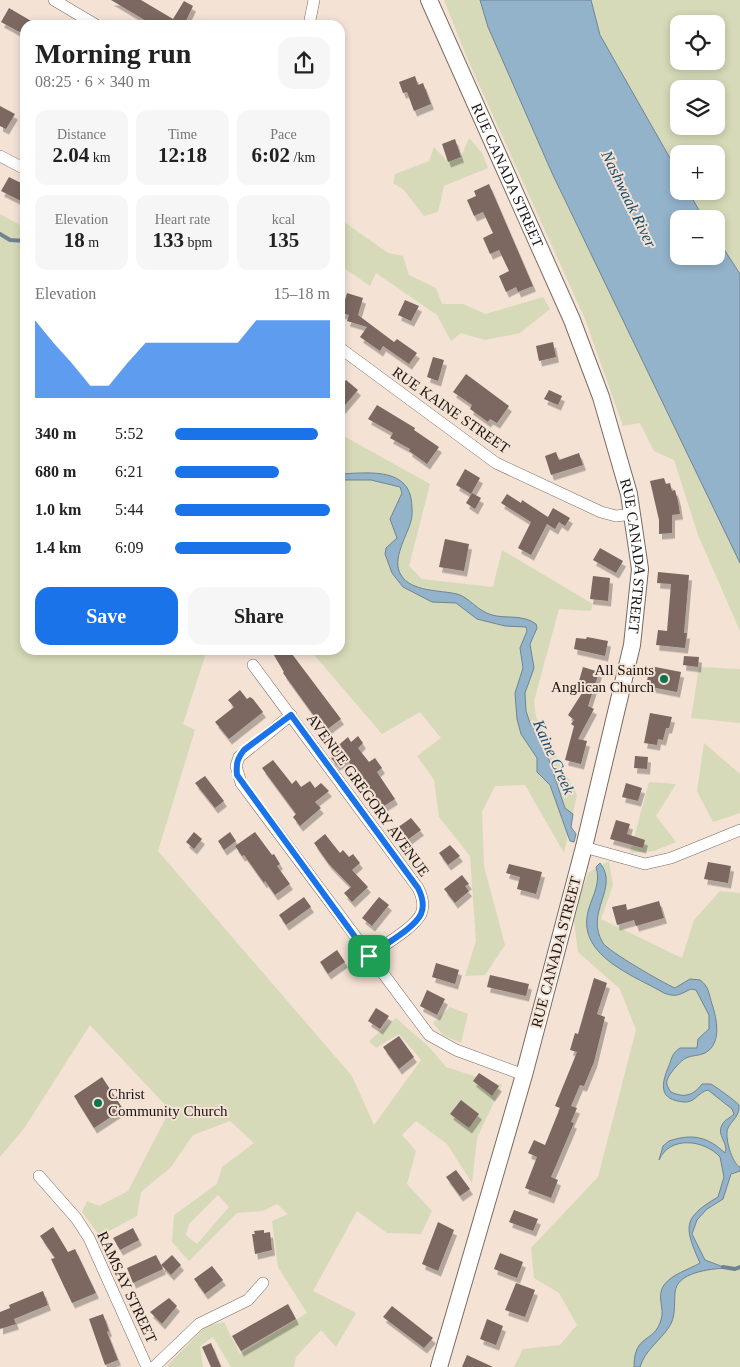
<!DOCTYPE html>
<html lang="en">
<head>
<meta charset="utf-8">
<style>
  body { margin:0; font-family:"Times New Roman",serif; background:#f6f6f6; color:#222; height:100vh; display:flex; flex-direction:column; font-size:19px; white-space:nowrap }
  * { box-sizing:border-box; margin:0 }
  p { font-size:16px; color:#767676 }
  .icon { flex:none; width:28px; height:28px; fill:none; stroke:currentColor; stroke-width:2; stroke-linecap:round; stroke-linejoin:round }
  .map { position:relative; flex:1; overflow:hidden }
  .panel { position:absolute; left:20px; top:20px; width:325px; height:635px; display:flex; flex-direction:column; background:#fff; border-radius:15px; box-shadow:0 2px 8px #0003 }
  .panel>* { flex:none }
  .tools { position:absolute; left:670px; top:15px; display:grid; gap:10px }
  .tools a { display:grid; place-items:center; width:55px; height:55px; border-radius:10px; background:#fff; box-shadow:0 2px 8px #0003; font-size:25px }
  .pin { position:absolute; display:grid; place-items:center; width:42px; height:42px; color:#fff; margin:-21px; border-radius:10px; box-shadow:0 2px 8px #0006 }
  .round { display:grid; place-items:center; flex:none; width:52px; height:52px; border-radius:15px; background:#f6f6f6 }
  .summary { display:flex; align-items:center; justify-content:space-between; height:85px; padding:0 15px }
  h1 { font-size:28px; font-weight:700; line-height:38px }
  .metrics { display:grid; grid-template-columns:repeat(3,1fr); gap:8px; height:85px; padding:5px 15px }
  .metrics div { display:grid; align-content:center; border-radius:12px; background:#f6f6f6; text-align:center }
  .metrics b { font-size:21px; font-weight:700 }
  .metrics small { font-size:14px; font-weight:400 }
  .metrics p { font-size:14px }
  .chart { height:140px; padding:10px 15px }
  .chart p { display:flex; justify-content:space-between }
  .chart svg { width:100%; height:90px; margin-top:5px; fill:#1a73e8; opacity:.7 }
  .action { display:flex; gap:10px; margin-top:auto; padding:10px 15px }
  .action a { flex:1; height:58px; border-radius:15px; background:#1a73e8; color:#fff; font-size:20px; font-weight:700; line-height:58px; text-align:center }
  .action a+a { background:#f6f6f6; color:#222 }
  ul { padding:0 15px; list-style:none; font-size:16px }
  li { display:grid; grid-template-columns:80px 60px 1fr; align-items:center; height:38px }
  li i { height:12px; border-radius:6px; background:#1a73e8 }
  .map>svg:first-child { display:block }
</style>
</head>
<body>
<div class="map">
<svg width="740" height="1367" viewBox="0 0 740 1367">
  <defs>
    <filter id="shadow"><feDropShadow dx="3" dy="5.5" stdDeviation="0" flood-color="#0004"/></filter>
  </defs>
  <rect width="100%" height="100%" fill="#f4e2d5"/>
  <!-- green -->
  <g fill="#d6dab8" fill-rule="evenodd">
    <polygon points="444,0 480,0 488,27 552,173 740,563 740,631 698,535 674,460 654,451 640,423 623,426 585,319 467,58"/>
    <path d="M 591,0 L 740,0 L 740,274 L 716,237 L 716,219 L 704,219 L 688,191 L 716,191 L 716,154 L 679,154 L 679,174 L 600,35 ZM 679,24 L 716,24 L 716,61 L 679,61 ZM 679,89 L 716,89 L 716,126 L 679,126 Z"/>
    <polygon points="469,138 482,153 488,168 444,186 438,212 424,216 404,190 393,183 395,174 429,161 434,147 448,162 461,157"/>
    <path d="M 0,214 L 25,228 L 25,650 L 207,650 L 183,724 L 195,730 L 158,851 L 352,1076 L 374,1125 L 421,1060 L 399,1034 L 376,1048 L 369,1041 L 396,1018 L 430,1048 L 446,1067 L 502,1085 L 477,1138 L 472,1183 L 447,1144 L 416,1121 L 402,1135 L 416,1151 L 407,1184 L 432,1211 L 421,1234 L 387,1233 L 357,1211 L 313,1291 L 356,1313 L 336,1347 L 321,1330 L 296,1357 L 294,1367 L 231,1367 L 213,1337 L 200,1346 L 203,1367 L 168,1367 L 168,1365 L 206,1326 L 224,1322 L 240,1354 L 307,1313 L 278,1267 L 272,1221 L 288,1214 L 277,1204 L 263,1211 L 237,1213 L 189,1261 L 172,1242 L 174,1215 L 217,1184 L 222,1167 L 254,1143 L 230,1121 L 193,1135 L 171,1167 L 141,1192 L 137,1216 L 100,1236 L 82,1212 L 87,1201 L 99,1206 L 128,1191 L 170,1110 L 90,1025 L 25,1127 L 0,1157 ZM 218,1195 L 229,1207 L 197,1244 L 186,1235 L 189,1224 Z"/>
    <polygon points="340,219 388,253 403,256 409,275 436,288 442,304 463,304 486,314 543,297 550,309 520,333 485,340 461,333 451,341 437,315 376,273 370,286 340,265"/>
    <polygon points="340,434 430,484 409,566 422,579 493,587 502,550 593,604 591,611 559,609 534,701 536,717 577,795 564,853 525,785 495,786 482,812 484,866 505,945 485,975 465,976 476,941 470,856 439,817 434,780 417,756 441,738 420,712 382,734 310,650 340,650"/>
    <polygon points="699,667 740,669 740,723 691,718"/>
    <polygon points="704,743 740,774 740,813 713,822 697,791"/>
    <polygon points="649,782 676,784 656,816 676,842 654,851 630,853"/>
    <polygon points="609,861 613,885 601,919 682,958 694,920 720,891 740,893 740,1367 514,1367 523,1349 560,1345 577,1325 559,1293 534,1278 531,1248 598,1177 636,1030 620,989 578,952 573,914 589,872"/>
    <polygon points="450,1007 468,1014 461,1043 443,1035 433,1023"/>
  </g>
  <!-- water -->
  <g fill="#93b3cb" stroke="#6f8393">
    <polygon points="480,0 591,0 600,35 679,174 679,191 688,191 704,219 679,219 679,256 716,256 716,237 740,274 740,563 552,173 488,27"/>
    <path d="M 340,474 C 364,473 405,467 411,498 C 412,505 413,514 411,521 C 407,536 391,560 401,575 C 411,592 440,590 457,594 C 469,597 477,611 492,615 C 506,619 523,614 536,624 L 537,628 L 530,644 L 534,668 L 525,693 L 526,711 L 530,723 L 543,742 L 565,808 L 573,814 L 571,827 L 576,834 L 574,842 L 570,841 L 550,785 L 537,772 L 537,758 L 521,734 L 517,719 L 515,693 L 523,668 L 520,648 L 527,631 L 526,627 L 505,626 L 477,619 L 456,603 L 432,602 L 403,587 L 392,573 L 385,554 L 386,548 L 397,538 L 390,519 L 402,493 L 400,487 L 371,480 L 340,480 Z"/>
    <path d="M 600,863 C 620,888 584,912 603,943 C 608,951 663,983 675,988 L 690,979 L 700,980 C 709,986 709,995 712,1004 C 717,1019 722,1044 705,1053 C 699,1056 692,1055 686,1058 C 681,1060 670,1073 668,1078 C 665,1083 668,1088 671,1092 C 684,1098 693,1096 702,1084 L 711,1084 C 715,1086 738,1103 739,1105 C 740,1116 732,1120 728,1128 C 724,1136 732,1164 740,1167 L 740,1171 L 731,1174 L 723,1199 L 707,1209 L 697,1220 L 692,1234 L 705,1260 L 726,1268 C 710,1269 676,1272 675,1293 C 674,1305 676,1317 669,1327 C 660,1341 645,1350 640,1367 L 634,1367 C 634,1333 654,1344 661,1320 C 665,1309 656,1296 664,1285 C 672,1274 688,1270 700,1263 C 684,1227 682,1218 718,1197 L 724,1177 L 720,1157 C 705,1140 670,1135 659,1160 L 663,1146 L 669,1141 C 693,1133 708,1137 725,1153 C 729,1143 716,1135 722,1125 C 724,1120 730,1118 734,1114 L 732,1109 L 708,1090 C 698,1092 695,1103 684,1102 C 659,1100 661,1085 668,1068 C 672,1059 671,1054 680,1048 L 697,1048 L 698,1039 L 709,1029 L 709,1015 L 696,990 L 691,989 C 680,994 677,998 664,993 C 633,975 574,955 589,908 C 593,895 601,882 596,867 Z"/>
  </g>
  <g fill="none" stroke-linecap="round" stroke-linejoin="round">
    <!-- stream -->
    <g stroke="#6f8393" stroke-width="4">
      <polyline points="0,234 10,240 25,241"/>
      <polyline points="723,1267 735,1269 740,1267"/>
    </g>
  </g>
  <!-- building -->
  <g fill="#7b6860" filter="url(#shadow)">
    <polygon points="111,0 141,0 173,19 184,1 193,6 184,25 153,25"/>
    <polygon points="9,8 38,25 25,25 25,35 1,22"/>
    <polygon points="415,76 418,85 423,83 431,104 414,111 407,92 403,93 399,82"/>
    <polygon points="0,106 15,114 6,129 0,126"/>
    <polygon points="455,139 461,157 448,162 442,144"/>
    <polygon points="9,177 25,185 25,203 1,191"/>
    <polygon points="489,184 533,286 518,292 516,287 506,292 499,276 509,271 499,250 490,254 483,238 493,233 483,212 474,216 467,200 476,196 474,191"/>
    <polygon points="347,293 363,298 358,315 394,342 397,339 417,353 409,364 383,346 380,351 360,337 367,327 347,321 349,315 341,313"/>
    <polygon points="405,300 419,306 411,321 398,315"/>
    <polygon points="553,342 556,357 539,361 536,346"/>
    <polygon points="433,357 444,360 438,381 427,377"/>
    <polygon points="466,374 509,406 497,423 490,419 488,422 470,409 472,405 453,392"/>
    <polygon points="346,380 358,390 340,411 340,387"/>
    <polygon points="549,390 562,396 558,405 544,399"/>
    <polygon points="377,405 415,428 414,430 439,447 427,464 409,451 410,449 390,438 393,433 368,419"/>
    <polygon points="556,452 559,460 579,453 583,465 551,475 545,456"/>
    <polygon points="465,469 480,478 471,494 456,485"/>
    <polygon points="664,478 666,484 670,483 672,491 675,490 678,501 680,514 672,515 672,533 659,534 659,520 650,481"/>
    <polygon points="472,493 481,498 475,509 466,503"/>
    <polygon points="507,494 521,503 522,500 548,517 553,508 570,518 565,526 559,522 555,529 547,524 531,555 518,548 531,522 501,503"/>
    <polygon points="445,539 469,544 464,571 439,567"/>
    <polygon points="600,548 623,561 616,573 593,560"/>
    <polygon points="658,572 689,575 684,633 687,633 685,648 656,645 658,630 667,631 671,584 657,583"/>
    <polygon points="593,576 610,578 608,601 590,599"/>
    <polygon points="587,637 608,641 605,656 574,649 576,638 586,639"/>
    <polygon points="271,650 289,650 341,719 325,731 283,673 284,672"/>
    <polygon points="684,656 699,657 698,667 683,665"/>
    <polygon points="650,666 681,672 677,692 646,686"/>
    <polygon points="583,667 599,672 588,706 594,709 578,739 587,741 581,764 565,760 574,726 571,724 574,720 568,715 584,690 577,688"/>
    <polygon points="240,690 247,699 250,697 253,699 263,712 229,739 215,722 234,707 228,700"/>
    <polygon points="650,713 672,717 669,728 666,728 663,740 658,739 657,745 644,743"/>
    <polygon points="358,736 363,743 358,748 369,762 375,758 382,768 377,772 395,799 381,808 347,759 337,765 331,758 337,753 334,749 348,737 351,742"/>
    <polygon points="635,756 648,757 647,769 634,768"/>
    <polygon points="273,760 292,784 296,780 301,787 310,781 315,788 321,783 329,791 315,802 321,808 300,826 293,817 296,814 262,768"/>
    <polygon points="205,776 224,801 215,808 195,783"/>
    <polygon points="626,783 642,788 638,801 622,797"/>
    <polygon points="411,818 421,830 406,841 397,828"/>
    <polygon points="616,820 630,824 627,834 645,840 643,848 610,839"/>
    <polygon points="194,832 202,839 194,849 186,842"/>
    <polygon points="230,832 236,841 224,850 218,841"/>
    <polygon points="255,832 272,855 274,854 280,864 277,866 290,884 275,895 265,881 264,883 244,855 242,856 235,846"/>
    <polygon points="325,834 340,853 343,850 349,857 353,854 360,863 352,870 368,887 352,902 344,893 351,887 328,863 314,843"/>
    <polygon points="450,845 460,856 448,865 439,853"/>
    <polygon points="708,862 731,866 728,883 704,879"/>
    <polygon points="509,864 542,872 536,894 517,889 520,877 506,873"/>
    <polygon points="462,875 469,884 465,886 469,891 455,903 444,889"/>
    <polygon points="304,897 311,907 286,925 279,915"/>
    <polygon points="379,897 389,905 372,926 362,918"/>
    <polygon points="659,901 664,918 636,926 634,920 617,925 612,907 626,904 627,910"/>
    <polygon points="337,950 345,962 328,974 320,962"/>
    <polygon points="436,963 459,970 455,984 432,977"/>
    <polygon points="490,975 529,984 526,996 487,987"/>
    <polygon points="594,978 607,983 597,1014 605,1017 594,1062 584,1086 580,1085 571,1106 577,1108 571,1122 574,1123 551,1177 558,1180 551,1198 525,1188 537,1157 528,1153 534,1140 545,1145 560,1108 555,1106 577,1052 570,1050 575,1033 578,1034"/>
    <polygon points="427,990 445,999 437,1015 420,1006"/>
    <polygon points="376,1008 389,1016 380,1029 368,1021"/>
    <polygon points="399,1036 414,1057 399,1069 383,1047"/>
    <polygon points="479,1073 499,1086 492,1096 473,1081"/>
    <polygon points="102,1077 123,1109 94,1128 74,1096"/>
    <polygon points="461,1100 479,1114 469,1128 450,1114"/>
    <polygon points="456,1170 470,1189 460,1196 446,1177"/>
    <polygon points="514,1210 538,1219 533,1231 509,1222"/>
    <polygon points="438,1222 454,1230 438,1271 422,1264"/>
    <polygon points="53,1227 68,1252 75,1249 96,1293 72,1303 51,1259 55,1258 40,1236"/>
    <polygon points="133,1228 139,1240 120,1250 113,1238"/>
    <polygon points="264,1230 264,1233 270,1232 272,1250 255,1254 252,1234 255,1234 254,1231"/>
    <polygon points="500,1253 523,1262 517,1278 494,1269"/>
    <polygon points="156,1255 163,1269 133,1283 127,1268"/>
    <polygon points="172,1255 181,1265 171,1275 161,1265"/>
    <polygon points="212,1266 223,1280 205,1294 194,1279"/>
    <polygon points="516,1283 535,1290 525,1317 505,1310"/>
    <polygon points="43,1291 48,1305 14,1319 16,1324 0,1329 0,1312 10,1308 9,1305"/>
    <polygon points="169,1298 177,1306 162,1324 150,1312"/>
    <polygon points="288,1304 296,1319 241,1351 232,1336"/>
    <polygon points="392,1306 433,1338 424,1348 383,1317"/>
    <polygon points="103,1314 109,1331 107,1332 118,1360 105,1365 89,1319"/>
    <polygon points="487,1319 503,1326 496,1345 480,1339"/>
    <polygon points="211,1343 221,1367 211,1367 202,1347"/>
    <polygon points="467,1355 493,1367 462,1367"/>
  </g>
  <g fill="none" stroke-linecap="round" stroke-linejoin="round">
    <defs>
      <g id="minor">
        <polyline points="54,0 96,25"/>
        <polyline points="309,25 314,0"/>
        <polyline points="0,156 25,169"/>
        <polyline points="340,348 496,463 601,512 616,516 633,514"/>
        <path d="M 253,665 L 418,888 C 422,896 425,905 421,914 C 413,929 382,946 369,956"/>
        <polyline points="291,715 239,757 236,766 241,783 429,1035 456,1050 524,1075"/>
        <polyline points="584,847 645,864 671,858 740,830"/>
        <polyline points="39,1176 76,1218 89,1238 147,1367"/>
        <polyline points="154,1367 199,1324 248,1300 263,1283"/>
      </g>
      <g id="secondary">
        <path id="s1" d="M 429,0 L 572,320 L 601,397 L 629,494 L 640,569 L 632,645 L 584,847 L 524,1075 L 439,1367"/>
      </g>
    </defs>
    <!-- minor casing -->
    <use href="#minor" stroke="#7b6b60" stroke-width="12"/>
    <!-- secondary casing -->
    <use href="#secondary" stroke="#7b6b60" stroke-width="18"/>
    <!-- minor -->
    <use href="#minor" stroke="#fff" stroke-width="11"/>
    <!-- secondary -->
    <use href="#secondary" stroke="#fff" stroke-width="16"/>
  </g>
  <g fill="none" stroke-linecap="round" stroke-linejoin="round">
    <defs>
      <path id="route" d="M 291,715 L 418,888 C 422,896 425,905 421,914 C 414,929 382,946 369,956 L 237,775 C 236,764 237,759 244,750 Z"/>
    </defs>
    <!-- route casing -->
    <use href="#route" stroke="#fff" stroke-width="10"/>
    <!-- route -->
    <use href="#route" stroke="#1a73e8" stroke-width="6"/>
  </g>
  <!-- markers -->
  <g fill="#0a764f" stroke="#f4e2d5" stroke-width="2">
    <circle cx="664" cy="679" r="5"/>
    <circle cx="98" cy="1103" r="5"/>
  </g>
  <g text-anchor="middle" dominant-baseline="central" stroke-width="4" stroke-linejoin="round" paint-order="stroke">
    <!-- street labels -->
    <g font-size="15" fill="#1a1410" stroke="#f4e2d5">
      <text stroke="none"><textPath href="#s1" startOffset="192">RUE CANADA STREET</textPath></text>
      <text transform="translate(451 410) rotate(35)">RUE KAINE STREET</text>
      <text stroke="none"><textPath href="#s1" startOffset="596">RUE CANADA STREET</textPath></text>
      <text transform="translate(368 795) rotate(54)">AVENUE GREGORY AVENUE</text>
      <text transform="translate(556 952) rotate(-75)">RUE CANADA STREET</text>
      <text transform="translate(127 1287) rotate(65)">RAMSAY STREET</text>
    </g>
    <!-- poi labels -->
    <g font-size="15" fill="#1a1410" stroke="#f4e2d5" text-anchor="end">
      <text x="654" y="670">All Saints<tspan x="654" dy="17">Anglican Church</tspan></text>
      <text x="108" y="1094" text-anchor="start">Christ<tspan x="108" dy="17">Community Church</tspan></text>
    </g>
    <!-- water labels -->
    <g font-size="16" font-style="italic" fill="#144b6d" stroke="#f4e2d5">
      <text transform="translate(629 199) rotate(64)">Nashwaak River</text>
      <text transform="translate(554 757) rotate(66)">Kaine Creek</text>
    </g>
  </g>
</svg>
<div class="tools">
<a><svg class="icon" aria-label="locate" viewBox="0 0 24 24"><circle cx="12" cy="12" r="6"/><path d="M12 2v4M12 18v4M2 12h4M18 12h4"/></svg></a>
<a><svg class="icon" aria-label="layers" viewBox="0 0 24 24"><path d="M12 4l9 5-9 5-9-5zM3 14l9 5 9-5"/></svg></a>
<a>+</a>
<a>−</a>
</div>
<div class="pin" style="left:369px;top:956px;background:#1e9e55"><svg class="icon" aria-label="arrive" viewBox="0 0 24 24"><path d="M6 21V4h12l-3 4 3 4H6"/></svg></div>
<section class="panel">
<div class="summary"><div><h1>Morning run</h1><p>08:25 · 6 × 340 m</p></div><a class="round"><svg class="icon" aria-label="share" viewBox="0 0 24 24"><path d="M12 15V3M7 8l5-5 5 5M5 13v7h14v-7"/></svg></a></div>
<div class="metrics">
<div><p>Distance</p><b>2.04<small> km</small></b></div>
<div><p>Time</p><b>12:18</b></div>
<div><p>Pace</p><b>6:02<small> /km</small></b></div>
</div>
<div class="metrics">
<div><p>Elevation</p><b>18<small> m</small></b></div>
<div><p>Heart rate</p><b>133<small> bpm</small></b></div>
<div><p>kcal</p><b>135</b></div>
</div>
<div class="chart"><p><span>Elevation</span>15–18 m</p>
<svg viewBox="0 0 160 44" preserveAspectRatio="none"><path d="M0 44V6L10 17L20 27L30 38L40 38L50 27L60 17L70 17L80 17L90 17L100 17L110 17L120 6L130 6L140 6L150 6L160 6V44z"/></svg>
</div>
<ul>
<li><b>340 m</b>5:52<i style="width:92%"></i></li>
<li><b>680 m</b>6:21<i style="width:67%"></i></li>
<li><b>1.0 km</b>5:44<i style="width:100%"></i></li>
<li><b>1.4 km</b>6:09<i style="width:75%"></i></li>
</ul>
<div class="action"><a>Save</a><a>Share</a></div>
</section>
</div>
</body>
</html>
